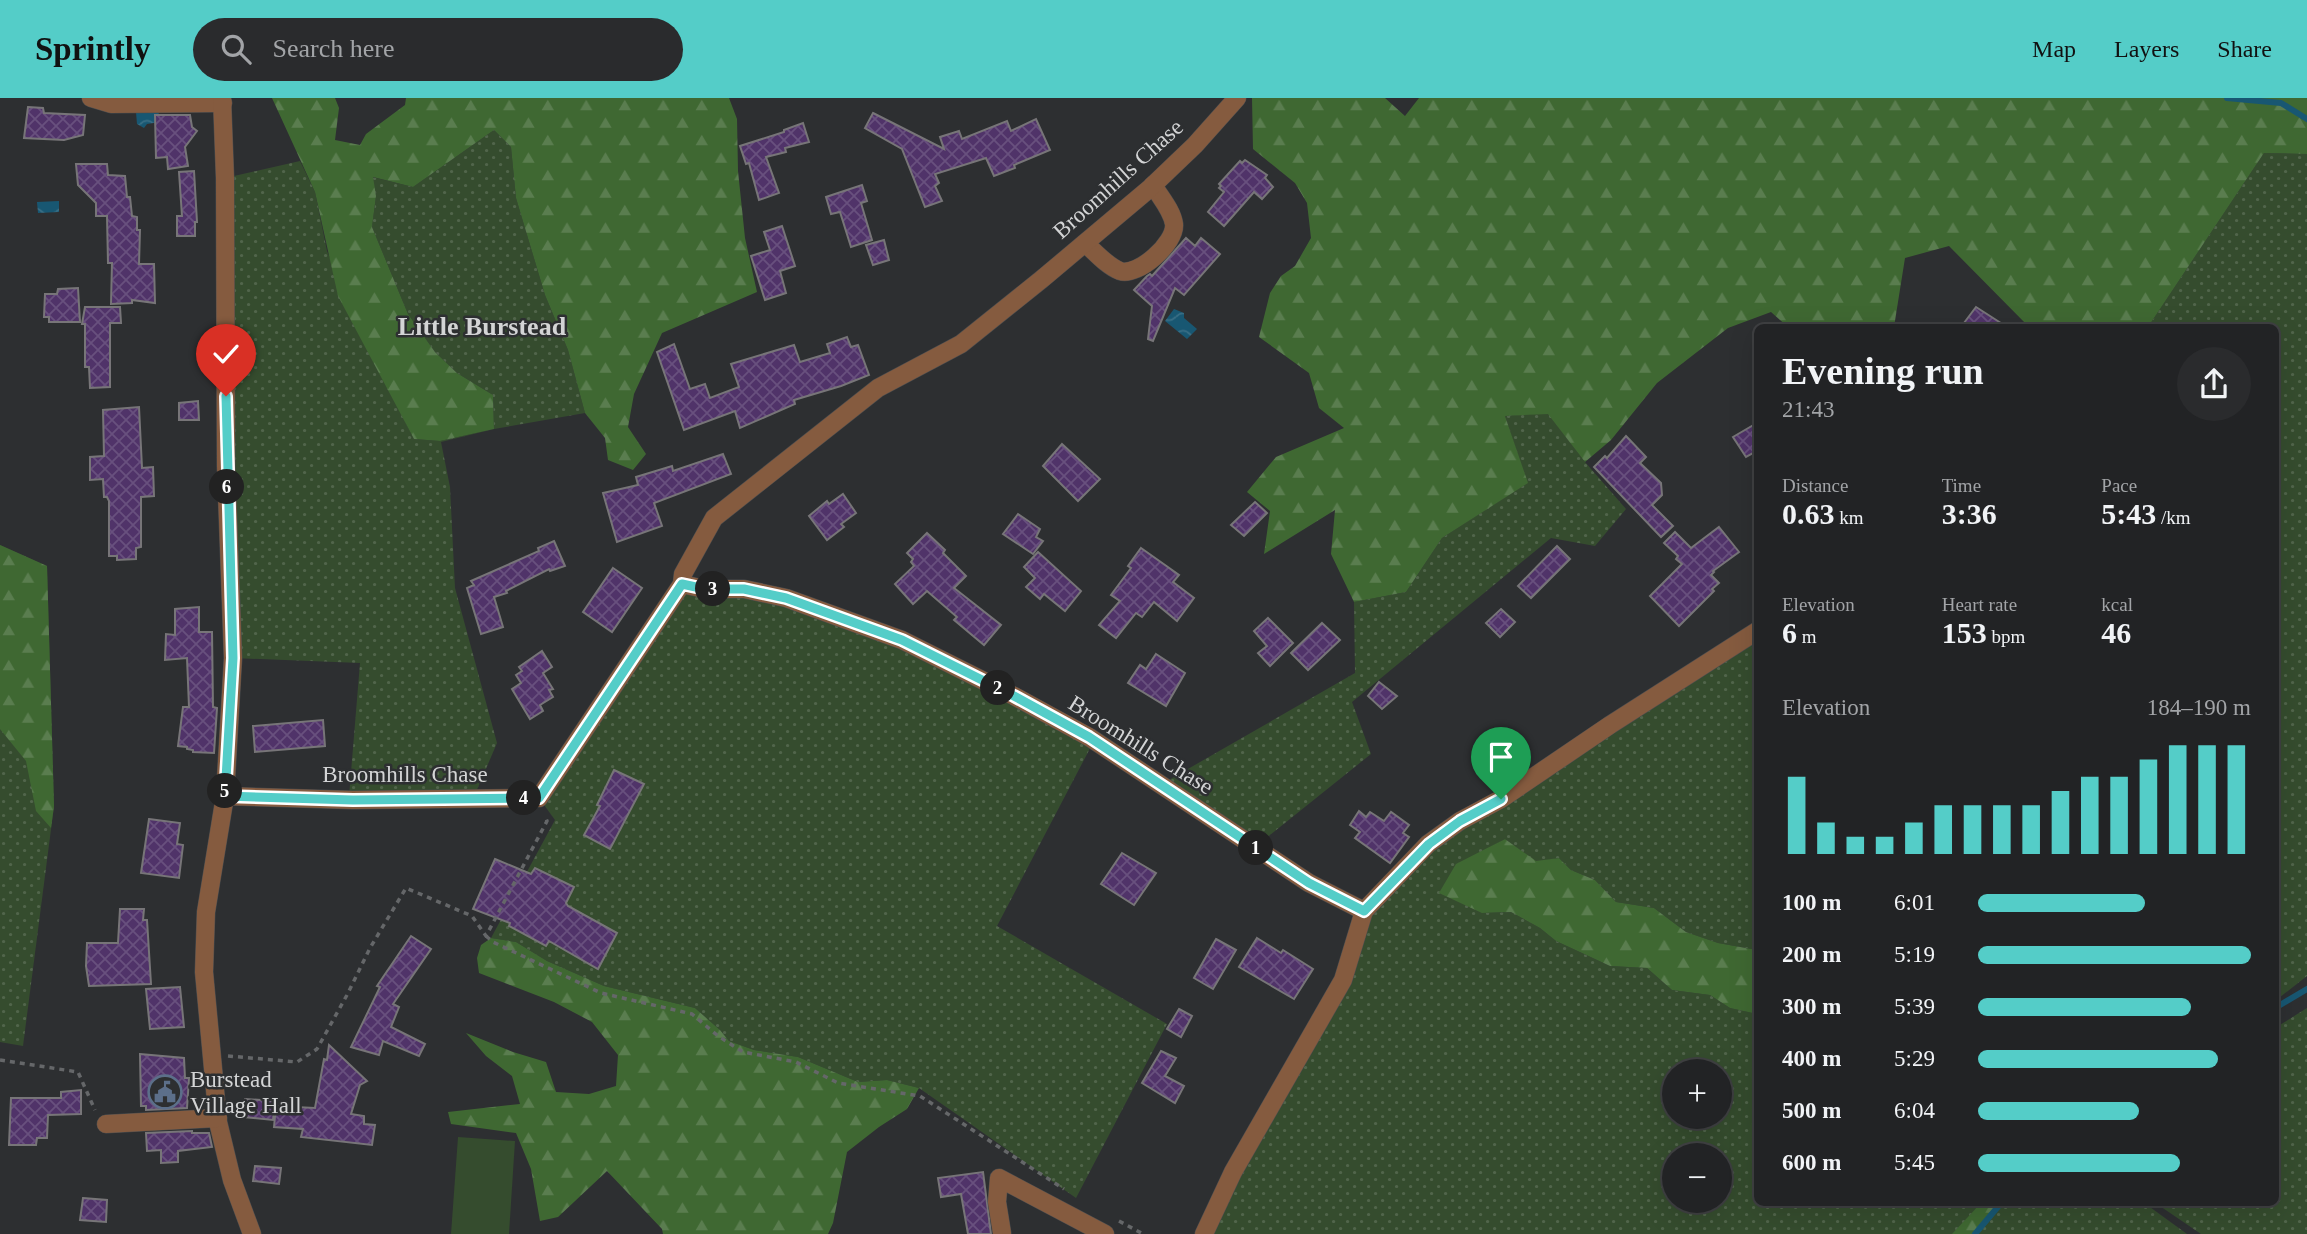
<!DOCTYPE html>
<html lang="en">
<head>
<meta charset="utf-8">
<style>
  body { margin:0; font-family:Georgia,serif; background:#2a2b2d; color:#f1f3f6; height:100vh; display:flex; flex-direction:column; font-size:26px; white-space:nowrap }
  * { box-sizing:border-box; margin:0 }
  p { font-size:23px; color:#a2a4a7 }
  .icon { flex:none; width:38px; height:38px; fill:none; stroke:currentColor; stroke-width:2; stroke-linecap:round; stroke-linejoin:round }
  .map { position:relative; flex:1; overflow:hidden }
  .details { position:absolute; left:1754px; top:226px; width:525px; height:882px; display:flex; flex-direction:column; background:#222325; border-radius:10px; box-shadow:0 7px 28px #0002,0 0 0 2px #3f4042 }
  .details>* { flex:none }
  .fabs { position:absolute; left:1662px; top:961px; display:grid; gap:14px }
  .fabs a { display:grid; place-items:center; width:70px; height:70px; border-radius:50%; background:#222325; box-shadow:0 7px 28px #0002,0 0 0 2px #3f4042; font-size:35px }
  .pin { position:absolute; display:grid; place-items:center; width:60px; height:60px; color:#fff; margin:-72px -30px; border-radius:50% 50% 50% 0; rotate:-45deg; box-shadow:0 0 7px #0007 }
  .pin .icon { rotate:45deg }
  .km { position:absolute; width:35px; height:35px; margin:-18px; border-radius:50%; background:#222; color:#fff; font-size:19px; line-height:35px; text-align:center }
  .round { display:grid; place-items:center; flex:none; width:74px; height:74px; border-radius:37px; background:#2a2b2d }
  .overview { display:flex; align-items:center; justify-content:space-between; height:119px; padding:0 28px }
  h1 { font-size:38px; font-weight:800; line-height:52px }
  .figures { display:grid; grid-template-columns:repeat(3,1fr); gap:10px; height:119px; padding:7px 28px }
  .figures div { display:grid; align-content:center }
  .figures b { font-size:30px; font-weight:800 }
  .figures small { font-size:19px; font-weight:400 }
  .figures p { font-size:19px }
  .chart { height:196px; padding:14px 28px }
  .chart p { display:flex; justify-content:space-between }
  .chart svg { width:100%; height:126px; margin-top:7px; stroke:#54cdc8; stroke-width:6 }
  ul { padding:0 28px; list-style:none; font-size:23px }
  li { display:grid; grid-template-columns:112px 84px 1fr; align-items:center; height:52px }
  li i { height:18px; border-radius:9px; background:#54cdc8 }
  header { display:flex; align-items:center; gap:42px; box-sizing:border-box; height:98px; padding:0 35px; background:#54cdc8; color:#111 }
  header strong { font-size:33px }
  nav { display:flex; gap:38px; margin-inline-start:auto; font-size:24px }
  .search { width:490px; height:63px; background:#2a2b2d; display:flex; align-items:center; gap:18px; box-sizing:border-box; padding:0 24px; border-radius:38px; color:#a2a4a7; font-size:26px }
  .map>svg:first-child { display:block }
</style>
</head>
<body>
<header>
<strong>Sprintly</strong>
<div class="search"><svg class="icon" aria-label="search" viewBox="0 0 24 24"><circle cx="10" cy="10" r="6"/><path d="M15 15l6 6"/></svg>Search here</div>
<nav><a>Map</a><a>Layers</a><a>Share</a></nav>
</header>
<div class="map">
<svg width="2307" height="1136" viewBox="0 0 2307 1136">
  <defs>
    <pattern id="grass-dots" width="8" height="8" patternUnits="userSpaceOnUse" patternTransform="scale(1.75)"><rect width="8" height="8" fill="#354c2e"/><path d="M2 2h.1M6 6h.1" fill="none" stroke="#51654b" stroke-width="1.8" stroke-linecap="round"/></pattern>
    <pattern id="forest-firs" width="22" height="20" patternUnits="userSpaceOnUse" patternTransform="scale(1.75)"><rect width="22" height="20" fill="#3f6832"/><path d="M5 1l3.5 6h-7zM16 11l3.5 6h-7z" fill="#5a7d4f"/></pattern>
    <pattern id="water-waves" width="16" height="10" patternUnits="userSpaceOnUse" patternTransform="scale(1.75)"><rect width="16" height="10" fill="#185772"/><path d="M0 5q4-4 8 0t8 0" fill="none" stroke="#396e85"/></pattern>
    <pattern id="building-cross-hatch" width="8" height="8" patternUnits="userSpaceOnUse" patternTransform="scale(1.75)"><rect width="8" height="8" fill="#503369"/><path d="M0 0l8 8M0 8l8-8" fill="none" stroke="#68507e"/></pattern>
  </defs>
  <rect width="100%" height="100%" fill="#2d2f31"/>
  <!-- grass -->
  <g fill="url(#grass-dots)" fill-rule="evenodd">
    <polygon points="494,32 511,49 516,100 545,197 568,252 585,315 494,331 441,344 450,389 455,490 497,645 470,708 348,711 360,565 233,560 225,80 300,63 315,94 327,153 364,243 414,341 440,343 494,331 493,297 457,275 435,254 408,216 372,129 376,98 372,79 413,89"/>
    <polygon points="2264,55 2307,56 2307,878 2275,903 2275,229 2148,229"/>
    <polygon points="1548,315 1585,364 1626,411 1595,448 1551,440 1352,604 1371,656 1255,749 1160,687 1355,575 1354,504 1406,494 1442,440 1527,385 1505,318"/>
    <polygon points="0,447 47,468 54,708 23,948 0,944"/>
    <polygon points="682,486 786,500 1097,637 997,828 1167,926 1076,1100 919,990 887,982 858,984 798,959 754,952 729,943 720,932 695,910 604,888 547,863 516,844 491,840 555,722 539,700"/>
    <path d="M 1757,533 L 1757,852 L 1718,845 L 1686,834 L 1654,810 L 1616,804 L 1595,782 L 1571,772 L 1559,760 L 1536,764 L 1505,741 L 1485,752 L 1482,815 L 1511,814 L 1540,830 L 1556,843 L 1610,868 L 1647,870 L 1672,892 L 1710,897 L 1730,910 L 1757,916 L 1757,1104 L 2002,1104 L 1990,1120 L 2005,1104 L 2143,1104 L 2187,1136 L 1204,1136 L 1343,882 L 1364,813 L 1381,809 L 1426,758 L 1445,741 ZM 1675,973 L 1720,973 L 1720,1018 L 1675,1018 ZM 1675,1057 L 1720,1057 L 1720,1102 L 1675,1102 Z"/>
    <polygon points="2307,910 2307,1136 2201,1136 2154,1104 2275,1104 2275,930"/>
  </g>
  <!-- forest -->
  <g fill="url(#forest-firs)">
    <polygon points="272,0 335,0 339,10 335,42 360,47 366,36 405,7 406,0 729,0 737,21 738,73 745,140 757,194 662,235 634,296 628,329 646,356 633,372 608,362 605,340 585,315 568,252 545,197 516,100 511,49 494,32 413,89 373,79 376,98 372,129 408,216 435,254 457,275 493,297 494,331 440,343 414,341 338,198 315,94"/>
    <polygon points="1252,0 1385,0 1405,18 1419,0 2307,0 2307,56 2264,55 2148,229 2029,229 1949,148 1905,160 1894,229 1788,229 1771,214 1728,230 1657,285 1611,342 1585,364 1548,316 1505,318 1528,385 1442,440 1406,494 1354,504 1331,456 1335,412 1264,456 1270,413 1247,394 1276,359 1344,330 1319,310 1309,275 1259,239 1270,195 1281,178 1295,168 1311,140 1307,105 1295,85 1253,51"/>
    <polygon points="0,447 47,468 54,708 51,730 36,713 26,663 0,631"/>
    <polygon points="1505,741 1536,763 1559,760 1571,772 1595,782 1616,804 1654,810 1686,834 1718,845 1757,852 1757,916 1730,910 1710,897 1672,892 1647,870 1610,868 1556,843 1540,830 1511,814 1482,815 1439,795 1456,766"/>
    <polygon points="491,840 516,844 547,863 604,888 695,910 720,932 729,943 754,952 798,959 858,984 887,982 919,990 907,1011 879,1029 847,1054 833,1125 828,1136 663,1136 662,1131 607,1073 558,1119 540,1123 531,1071 516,1035 451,1026 448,1014 520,1006 512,978 486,958 466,935 513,954 546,964 556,994 589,996 616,988 618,957 592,924 554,904 479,875 477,860 481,847"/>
    <polygon points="1982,1104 2005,1104 1975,1136 1952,1136"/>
  </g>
  <!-- pitch -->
  <polygon fill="#354c2e" points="458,1039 515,1043 509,1136 451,1136"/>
  <!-- water -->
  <g fill="url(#water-waves)">
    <polygon points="158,11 160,24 147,26 144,30 137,26 136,14"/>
    <polygon points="59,103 59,114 38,115 37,104"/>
    <polygon points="1174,211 1184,215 1184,220 1197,231 1187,241 1165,223"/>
  </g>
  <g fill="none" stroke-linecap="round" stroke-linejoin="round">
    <!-- stream -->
    <g stroke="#185772" stroke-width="6">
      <polyline points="2227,0 2281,5 2307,21"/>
      <polyline points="2275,910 2307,891"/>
      <polyline points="1975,1136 2002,1104"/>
    </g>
  </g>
  <!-- building -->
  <g fill="url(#building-cross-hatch)" stroke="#777578" stroke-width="2">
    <polygon points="28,9 43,10 44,15 85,17 83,37 64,42 24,40"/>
    <polygon points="873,15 944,51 940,39 959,33 962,41 1007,23 1011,33 1036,21 1050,52 1014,67 1015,70 994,78 986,60 935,76 939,85 935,88 942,103 925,109 902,51 865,30"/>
    <polygon points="155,17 190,17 192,29 197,33 185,49 188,68 168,71 167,59 156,60"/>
    <polygon points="803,25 809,44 785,50 786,54 766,59 779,95 759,102 749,65 746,66 740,48 784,34 784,32"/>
    <polygon points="1245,62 1267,77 1265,80 1273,89 1262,101 1254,94 1224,128 1208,114 1224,94 1219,90 1221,88 1219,86 1240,63 1242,65"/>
    <polygon points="76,66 107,66 108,77 125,78 127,99 130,99 132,118 137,119 137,132 140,132 139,166 154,166 155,205 132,202 132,205 111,206 112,165 108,165 107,118 96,118 96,105 78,87"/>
    <polygon points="194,73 197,124 195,124 195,138 177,138 177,118 182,118 179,74"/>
    <polygon points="862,87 867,103 861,105 872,142 851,149 840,114 831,116 826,99"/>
    <polygon points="782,128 795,168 780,173 786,195 765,202 751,158 770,152 764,134"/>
    <polygon points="1186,140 1195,148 1201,140 1220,156 1184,197 1175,190 1153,243 1148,241 1152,208 1134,192 1147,178 1150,176 1152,178"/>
    <polygon points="884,142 889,162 873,167 866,147"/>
    <polygon points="78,190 80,224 49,224 49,219 44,219 45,196 57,196 58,191"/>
    <polygon points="85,209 120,209 121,225 110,225 110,289 90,290 89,269 85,269 85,226 82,226"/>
    <polygon points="1976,209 2007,229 1961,229"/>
    <polygon points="847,239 851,249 858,247 869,277 841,288 794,302 795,306 740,330 735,313 684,332 657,254 674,246 690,291 705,286 710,300 739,289 731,266 794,247 800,264 830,255 827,246"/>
    <polygon points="198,303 199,322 179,322 179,305"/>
    <polygon points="139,309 142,370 153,369 154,398 141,399 141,449 136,450 136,461 117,462 117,458 109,458 109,403 107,399 104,399 103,381 90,382 90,359 104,358 103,312"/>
    <polygon points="1757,325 1757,353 1746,359 1733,339"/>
    <polygon points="1626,338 1646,359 1640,365 1661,385 1662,397 1652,407 1673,428 1661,439 1594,369 1605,358 1607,360"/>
    <polygon points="1062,346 1100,381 1078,403 1043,368"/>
    <polygon points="723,356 731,376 654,405 662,428 617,444 603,395 638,387 636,379 672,368 673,373"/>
    <polygon points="843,396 856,415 841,426 844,429 827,442 809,418 827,403 829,406"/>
    <polygon points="1255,404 1267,415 1244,438 1231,427"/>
    <polygon points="1018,416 1040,431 1036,439 1043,443 1033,456 1003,436"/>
    <polygon points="1719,429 1739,454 1713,473 1714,474 1711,477 1719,485 1712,491 1714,493 1679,528 1650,498 1682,466 1676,461 1678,458 1664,445 1675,434 1691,450"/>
    <polygon points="927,435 945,452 943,455 966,478 954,490 1001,527 984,547 954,522 957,519 927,493 913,506 895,486 914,468 911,464 913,461 907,455"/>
    <polygon points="554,443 565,468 550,473 549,471 506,493 507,495 494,499 503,529 481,536 467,490 474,487 471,483 539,453 538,450"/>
    <polygon points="1557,448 1570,461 1531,500 1518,488"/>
    <polygon points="1141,450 1179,477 1173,484 1194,500 1177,523 1154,504 1142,519 1136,515 1116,540 1099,527 1120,503 1111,497 1131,470 1128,468"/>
    <polygon points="1038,454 1081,493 1065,513 1044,496 1040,501 1026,489 1035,480 1024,469"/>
    <polygon points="613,470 642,490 612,534 583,514"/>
    <polygon points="199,509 199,534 212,534 213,609 217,610 214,655 193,654 193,652 187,651 187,649 178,648 183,609 189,609 187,560 165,562 166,536 175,537 175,511"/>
    <polygon points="1501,511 1515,524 1500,539 1486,525"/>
    <polygon points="1268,520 1293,545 1270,568 1258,555 1267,548 1254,533"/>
    <polygon points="1322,525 1340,542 1308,572 1291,555"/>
    <polygon points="542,553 552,569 543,575 553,591 549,592 553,599 540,607 543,613 530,621 512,591 521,585 516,577 522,573 519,569"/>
    <polygon points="1156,556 1185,575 1166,608 1128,585 1140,567 1146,571"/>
    <polygon points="1379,584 1397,598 1382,611 1368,598"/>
    <polygon points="323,622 325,648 255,654 253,628"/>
    <polygon points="614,672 644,686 610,751 584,737 600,708 597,707"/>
    <polygon points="1359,713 1366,719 1370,714 1384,723 1391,714 1409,727 1403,735 1409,739 1390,765 1355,740 1360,734 1350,727"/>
    <polygon points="149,721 180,725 177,746 183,747 179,780 141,775"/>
    <polygon points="1122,755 1156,775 1134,807 1101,786"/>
    <polygon points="495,761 531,776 535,770 574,789 566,805 568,808 617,835 598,871 549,843 546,848 509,828 510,825 473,811"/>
    <polygon points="120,811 144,811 143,822 147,822 151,886 89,888 86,868 87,845 118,845"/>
    <polygon points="411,838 431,851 393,906 399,909 391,929 425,946 419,958 383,943 379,957 351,949 380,889 377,888"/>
    <polygon points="1257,840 1281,855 1283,852 1313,871 1294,901 1239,869"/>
    <polygon points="1216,841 1236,852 1213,891 1194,880"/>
    <polygon points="180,889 184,929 150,931 146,891"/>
    <polygon points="1179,911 1192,918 1181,939 1167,931"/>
    <polygon points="329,947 367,983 360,987 351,1016 364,1018 364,1026 375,1027 372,1047 301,1039 303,1031 274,1029 276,1008 315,1010 324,961 327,962"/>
    <polygon points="1161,953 1176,960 1165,978 1184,988 1175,1005 1142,985"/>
    <polygon points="140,956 184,960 185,980 189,980 187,1010 146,1012 146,1008 141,1008"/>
    <polygon points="81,992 81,1016 48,1017 47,1040 37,1040 36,1047 9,1047 11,1000 61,1000 61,994"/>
    <polygon points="245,1001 275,1003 273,1022 244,1019"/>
    <polygon points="192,1033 192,1035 209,1035 212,1049 178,1053 178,1064 161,1065 161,1052 147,1053 146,1035"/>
    <polygon points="255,1068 281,1070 279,1086 253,1083"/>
    <polygon points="983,1074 991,1136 968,1136 961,1096 941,1099 938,1080"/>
    <polygon points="83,1100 107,1102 106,1124 80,1122"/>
  </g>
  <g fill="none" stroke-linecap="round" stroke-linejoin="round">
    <defs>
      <g id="minor">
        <polyline points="91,0 111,6 223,5"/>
        <polyline points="222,0 225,80 226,368 233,560 225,698 206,814 204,874 218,1024 232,1082 252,1136"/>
        <path d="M 1085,145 C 1095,154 1107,168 1120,173 C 1138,179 1176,145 1174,126 C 1172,112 1160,99 1153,87"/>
        <polyline points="682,486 704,491 744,491 786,500 902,542 1014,598 1089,639 1309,785 1364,813 1428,746 1460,723 1501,701 1610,627 1757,533"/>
        <polyline points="225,698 353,702 539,700 682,486 683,476 714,420 878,290 961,246 1042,181 1149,91 1195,47 1237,0"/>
        <polyline points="106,1026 218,1020"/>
        <polyline points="1002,1135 997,1104 999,1080 1105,1136"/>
        <polyline points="1204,1136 1233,1074 1343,882 1364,813"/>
      </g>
    </defs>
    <!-- minor casing -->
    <use href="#minor" stroke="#4b4d4f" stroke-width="19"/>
    <!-- path -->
    <g stroke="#656769" stroke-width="3.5" stroke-dasharray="5 5" stroke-linecap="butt">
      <polyline points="486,838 493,844 601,895 692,916 718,938 743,954 796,964 838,985 920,998 1064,1091"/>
      <polyline points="228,958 297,964 317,951 347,897 370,850 406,790 472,818 486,838 547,723 545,718"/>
      <polyline points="0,962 78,974 95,1012"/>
      <polyline points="1119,1123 1143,1136"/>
    </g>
    <!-- minor -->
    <use href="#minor" stroke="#855b3f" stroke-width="18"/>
  </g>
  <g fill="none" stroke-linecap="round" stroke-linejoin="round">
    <defs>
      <polyline id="route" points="226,298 233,560 225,698 353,702 539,700 682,486 705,491 744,491 786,500 902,542 1014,598 1089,639 1309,785 1364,813 1429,746 1460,723 1501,701"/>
    </defs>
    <!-- route casing -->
    <use href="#route" stroke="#fff" stroke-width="14"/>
    <!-- route -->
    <use href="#route" stroke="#54cdc8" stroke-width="9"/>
  </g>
  <!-- icons -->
  <defs>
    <symbol id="civic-ring" viewBox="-11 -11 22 22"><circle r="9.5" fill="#2d2f31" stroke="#5c6f8a" stroke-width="1.5"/><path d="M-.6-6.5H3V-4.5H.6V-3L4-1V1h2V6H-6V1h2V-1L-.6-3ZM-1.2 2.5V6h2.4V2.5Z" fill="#5c6f8a"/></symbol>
  </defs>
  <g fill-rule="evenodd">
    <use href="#civic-ring" x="146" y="975" width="38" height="38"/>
  </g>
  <g text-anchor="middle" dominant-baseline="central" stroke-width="5" stroke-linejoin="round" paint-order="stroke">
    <!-- street labels -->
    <g font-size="23" fill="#d3d4d5" stroke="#2d2f31">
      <text transform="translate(1118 81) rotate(-42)">Broomhills Chase</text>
      <text transform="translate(1141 647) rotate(32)">Broomhills Chase</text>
      <text x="405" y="676">Broomhills Chase</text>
    </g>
    <!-- poi labels -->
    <g font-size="23" fill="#d3d4d5" stroke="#2d2f31" text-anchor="start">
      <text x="190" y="981">Burstead<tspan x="190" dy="26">Village Hall</tspan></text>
    </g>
    <!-- quarter labels -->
    <g font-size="26" font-weight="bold" fill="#d3d4d5" stroke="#2d2f31">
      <text x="482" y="228">Little Burstead</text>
    </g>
  </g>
</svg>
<div class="fabs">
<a>+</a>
<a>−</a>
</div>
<div class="pin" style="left:1501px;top:701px;background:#1e9e55"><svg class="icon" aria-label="arrive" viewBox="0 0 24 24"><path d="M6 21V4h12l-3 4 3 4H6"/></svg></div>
<div class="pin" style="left:226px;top:298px;background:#d93025"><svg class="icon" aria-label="check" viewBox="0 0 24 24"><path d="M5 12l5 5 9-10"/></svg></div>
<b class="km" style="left:1256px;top:750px">1</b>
<b class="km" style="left:998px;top:590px">2</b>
<b class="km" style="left:713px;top:491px">3</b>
<b class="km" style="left:524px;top:700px">4</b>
<b class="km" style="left:225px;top:693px">5</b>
<b class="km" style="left:227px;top:389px">6</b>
<section class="details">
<div class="overview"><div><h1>Evening run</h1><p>21:43</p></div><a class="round"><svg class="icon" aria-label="share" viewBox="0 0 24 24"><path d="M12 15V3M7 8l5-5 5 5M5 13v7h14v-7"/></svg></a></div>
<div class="figures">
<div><p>Distance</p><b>0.63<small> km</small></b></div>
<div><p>Time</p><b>3:36</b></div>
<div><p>Pace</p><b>5:43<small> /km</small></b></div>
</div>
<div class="figures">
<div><p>Elevation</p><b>6<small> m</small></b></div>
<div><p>Heart rate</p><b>153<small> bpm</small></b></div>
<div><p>kcal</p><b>46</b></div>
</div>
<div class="chart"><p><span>Elevation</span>184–190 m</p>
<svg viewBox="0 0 160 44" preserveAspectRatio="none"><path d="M5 44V17M15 44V33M25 44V38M35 44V38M45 44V33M55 44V27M65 44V27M75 44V27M85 44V27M95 44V22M105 44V17M115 44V17M125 44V11M135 44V6M145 44V6M155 44V6"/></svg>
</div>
<ul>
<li><b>100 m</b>6:01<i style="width:61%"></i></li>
<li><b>200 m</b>5:19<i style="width:100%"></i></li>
<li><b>300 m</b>5:39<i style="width:78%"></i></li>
<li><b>400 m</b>5:29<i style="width:88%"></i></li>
<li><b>500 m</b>6:04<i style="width:59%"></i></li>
<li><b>600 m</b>5:45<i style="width:74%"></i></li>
</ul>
</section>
</div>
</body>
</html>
